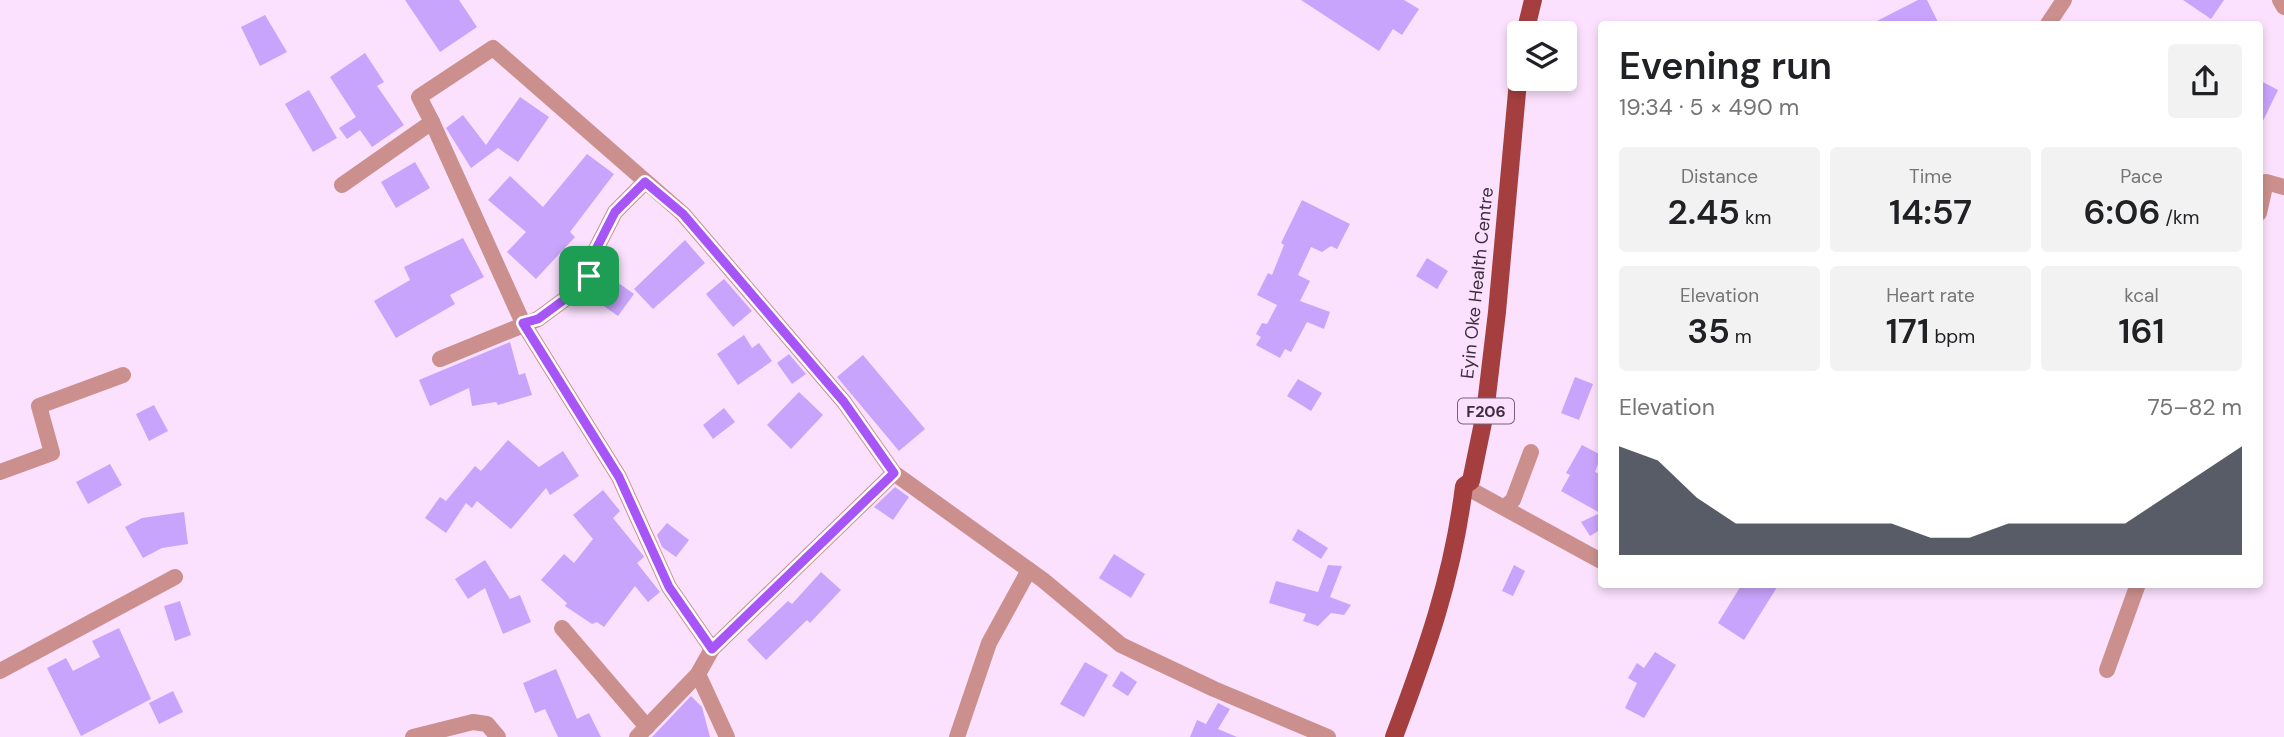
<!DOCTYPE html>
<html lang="en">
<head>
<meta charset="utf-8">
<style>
  body { margin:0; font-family:"DM Sans",sans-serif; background:#f2f2f2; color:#202124; height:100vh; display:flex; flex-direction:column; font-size:26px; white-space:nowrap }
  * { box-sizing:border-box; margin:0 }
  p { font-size:23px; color:#757577 }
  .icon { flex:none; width:38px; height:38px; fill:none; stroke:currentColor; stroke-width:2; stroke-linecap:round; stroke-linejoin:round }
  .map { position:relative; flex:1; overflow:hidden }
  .side { position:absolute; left:1598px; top:21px; width:665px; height:567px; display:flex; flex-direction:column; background:#fff; border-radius:7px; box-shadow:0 4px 10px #0003 }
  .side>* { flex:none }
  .tools { position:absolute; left:1507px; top:21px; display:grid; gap:14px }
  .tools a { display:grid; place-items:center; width:70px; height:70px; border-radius:7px; background:#fff; box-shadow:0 4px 10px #0003; font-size:35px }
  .pin { position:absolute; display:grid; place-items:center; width:60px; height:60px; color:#fff; margin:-30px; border-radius:14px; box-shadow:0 4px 10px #0006 }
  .round { display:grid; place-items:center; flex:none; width:74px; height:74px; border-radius:7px; background:#f2f2f2 }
  .summary { display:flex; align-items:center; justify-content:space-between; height:119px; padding:0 21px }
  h1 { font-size:38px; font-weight:600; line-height:52px }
  .metrics { display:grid; grid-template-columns:repeat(3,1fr); gap:10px; height:119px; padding:7px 21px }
  .metrics div { display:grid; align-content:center; border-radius:7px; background:#f2f2f2; text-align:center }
  .metrics b { font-size:35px; font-weight:600 }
  .metrics small { font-size:19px; font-weight:400 }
  .metrics p { font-size:19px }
  .chart { height:196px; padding:14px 21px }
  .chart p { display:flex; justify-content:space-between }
  .chart svg { width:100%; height:126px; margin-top:7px; fill:#111827; opacity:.7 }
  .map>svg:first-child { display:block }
</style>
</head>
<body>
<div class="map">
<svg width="2284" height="737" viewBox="0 0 2284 737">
  <rect width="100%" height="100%" fill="#fbe1fd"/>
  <!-- building -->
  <g fill="#c9a4fc">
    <polygon points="405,0 459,0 477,27 440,52"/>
    <polygon points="1301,0 1404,0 1419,9 1402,35 1393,29 1379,51"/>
    <polygon points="1918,0 1927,0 1939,24 1871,24"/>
    <polygon points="2183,0 2224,0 2211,19"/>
    <polygon points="265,15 287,52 260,66 241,27"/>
    <polygon points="365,53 384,82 377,86 404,125 372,147 360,130 347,139 339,128 356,117 330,77"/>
    <polygon points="2259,80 2278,90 2259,129"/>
    <polygon points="309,90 337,138 313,152 285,104"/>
    <polygon points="520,97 549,117 518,162 498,148 471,168 446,128 463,115 486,145"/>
    <polygon points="587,154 614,174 570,232 575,237 536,279 507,252 526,232 488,200 510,176 543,207"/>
    <polygon points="415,162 430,188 396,208 381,182"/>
    <polygon points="1302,200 1350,224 1337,249 1331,246 1322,252 1311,247 1298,275 1310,281 1300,301 1330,312 1324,329 1307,322 1291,352 1285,349 1280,358 1256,345 1261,337 1256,334 1262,323 1267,324 1277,305 1257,295 1268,273 1272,275 1284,245 1281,243"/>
    <polygon points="463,238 484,277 450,295 455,304 396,338 374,301 410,280 404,267"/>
    <polygon points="685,240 705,263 653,309 634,289"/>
    <polygon points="1427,258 1448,271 1437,289 1416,276"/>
    <polygon points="600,270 634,294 618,316 588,295"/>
    <polygon points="724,279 752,311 733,327 706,294"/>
    <polygon points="744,335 752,348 759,343 772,361 738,385 717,354"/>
    <polygon points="510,342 519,375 525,373 532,395 498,405 496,402 472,406 469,388 430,406 419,380"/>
    <polygon points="789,354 806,374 792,384 777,363"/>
    <polygon points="863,355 925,429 899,451 837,377"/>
    <polygon points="1575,377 1593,384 1579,420 1561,413"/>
    <polygon points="1298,379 1322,393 1311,411 1287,396"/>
    <polygon points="799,392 823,415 791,449 767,425"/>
    <polygon points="154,405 168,431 149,441 136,414"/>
    <polygon points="724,408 735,422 713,439 703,425"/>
    <polygon points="508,440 539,467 563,451 579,476 550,495 546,488 511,529 477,501 472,508 466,503 446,533 425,518 440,497 446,501 475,466 481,471"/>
    <polygon points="1582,445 1601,455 1595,472 1601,475 1601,514 1598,531 1590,536 1581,522 1600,513 1561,491 1570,475 1566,473"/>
    <polygon points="110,464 122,485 88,504 76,482"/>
    <polygon points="895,487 909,497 893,520 874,507"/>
    <polygon points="603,490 620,511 613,518 642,554 644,557 637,563 660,592 648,602 635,586 604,627 597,622 592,624 565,606 567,603 541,580 564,554 574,563 593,539 573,515"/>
    <polygon points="184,512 188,544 162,548 143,558 125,527 142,518"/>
    <polygon points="667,523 689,540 676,557 662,547 657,535"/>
    <polygon points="1298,529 1328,548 1321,559 1292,540"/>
    <polygon points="1114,554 1145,574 1131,598 1099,578"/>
    <polygon points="485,560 510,599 520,595 531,622 503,634 485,588 468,599 455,579"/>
    <polygon points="1328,565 1342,566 1330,597 1351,605 1344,615 1331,613 1318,626 1303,621 1306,614 1269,603 1276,581 1318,592"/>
    <polygon points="1514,565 1525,571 1513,596 1502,591"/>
    <polygon points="821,572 841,590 810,623 807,620 766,660 747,640 788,601 792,604"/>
    <polygon points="1742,584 1779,584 1744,640 1718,623"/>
    <polygon points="180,601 191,635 175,641 164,606"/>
    <polygon points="119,628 151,699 81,736 47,668 66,658 73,671 100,657 92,641"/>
    <polygon points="1655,652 1676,665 1644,718 1625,708 1637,683 1628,678 1637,663 1644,668"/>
    <polygon points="1085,662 1108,675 1084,717 1060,704"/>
    <polygon points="556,669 577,719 589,713 601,737 558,737 545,709 535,713 523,683"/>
    <polygon points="1121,671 1137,682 1128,696 1112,686"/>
    <polygon points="173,691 183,712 159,724 149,703"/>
    <polygon points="691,696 702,707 710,737 652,737"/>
    <polygon points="1218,703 1230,709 1218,729 1237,737 1190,737 1197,720 1206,724"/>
  </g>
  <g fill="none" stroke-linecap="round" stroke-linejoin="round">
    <!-- minor -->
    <g stroke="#cb908d" stroke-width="16">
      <polyline points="2280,0 2284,7"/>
      <polyline points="2048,24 2064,0"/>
      <polyline points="432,122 523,323 619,477 669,587 712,649"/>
      <polyline points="342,185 432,122 419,97 493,48 683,214 844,402 894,473 1043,580 1121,645 1214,689 1328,737"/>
      <polyline points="2259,213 2266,182 2284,187"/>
      <polyline points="440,359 538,319 584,285 594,253 615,212 645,182"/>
      <polyline points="0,472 52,453 39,406 123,375"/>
      <polyline points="1464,486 1601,561"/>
      <polyline points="1506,506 1513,500 1531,452"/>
      <polyline points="562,628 647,727"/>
      <polyline points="2107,670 2138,584"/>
      <polyline points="0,671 175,577"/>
      <polyline points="698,674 727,737"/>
      <polyline points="413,737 473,722 487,724 498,737"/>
      <polyline points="637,737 698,674 712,649 894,473"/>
      <polyline points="957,737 989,643 1029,570"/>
    </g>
    <!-- primary -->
    <g stroke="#a53f3f" stroke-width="18">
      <polyline points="1525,33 1533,0"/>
      <path d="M 1394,737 C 1426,652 1453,577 1464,486 L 1471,481 L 1485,413 L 1497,312 L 1519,70"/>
    </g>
  </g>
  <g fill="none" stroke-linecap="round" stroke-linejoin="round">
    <defs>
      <polygon id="route" points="645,182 683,214 844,402 894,473 712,649 669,587 619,477 523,323 538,319 584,285 594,253 615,212"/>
    </defs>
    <!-- route casing -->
    <use href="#route" stroke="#fff" stroke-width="14"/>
    <!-- route -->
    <use href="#route" stroke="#a855f7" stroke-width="9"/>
  </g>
  <g text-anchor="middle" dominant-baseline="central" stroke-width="5" stroke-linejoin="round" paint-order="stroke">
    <!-- shield labels -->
    <rect fill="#fbe1fd" stroke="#766378" stroke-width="2" x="1458" y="398.5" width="56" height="25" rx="5"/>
    <g font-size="16" font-weight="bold" fill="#3d2d3f">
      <text x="1486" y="411">F206</text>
    </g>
    <!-- street labels -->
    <g font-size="18" fill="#3d2d3f" stroke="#fbe1fd">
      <text transform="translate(1477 283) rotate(-84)">Eyin Oke Health Centre</text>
    </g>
  </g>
</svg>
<div class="tools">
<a><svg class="icon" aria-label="layers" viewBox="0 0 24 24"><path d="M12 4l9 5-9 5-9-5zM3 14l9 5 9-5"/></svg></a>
</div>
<div class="pin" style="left:589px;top:276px;background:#1e9e55"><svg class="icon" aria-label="arrive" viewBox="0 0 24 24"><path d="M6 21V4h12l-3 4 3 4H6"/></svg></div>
<section class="side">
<div class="summary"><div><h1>Evening run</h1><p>19:34 · 5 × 490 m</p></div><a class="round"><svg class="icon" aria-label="share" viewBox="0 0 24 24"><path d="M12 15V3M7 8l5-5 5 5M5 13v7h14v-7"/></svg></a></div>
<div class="metrics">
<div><p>Distance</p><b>2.45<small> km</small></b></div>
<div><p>Time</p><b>14:57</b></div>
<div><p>Pace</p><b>6:06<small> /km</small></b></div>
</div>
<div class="metrics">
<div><p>Elevation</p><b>35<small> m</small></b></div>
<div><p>Heart rate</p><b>171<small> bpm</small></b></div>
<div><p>kcal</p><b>161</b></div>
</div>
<div class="chart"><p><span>Elevation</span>75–82 m</p>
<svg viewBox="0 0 160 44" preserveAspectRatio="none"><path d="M0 44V6L10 11L20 24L30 33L40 33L50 33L60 33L70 33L80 38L90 38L100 33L110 33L120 33L130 33L140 24L150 15L160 6V44z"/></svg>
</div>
</section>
</div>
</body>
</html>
